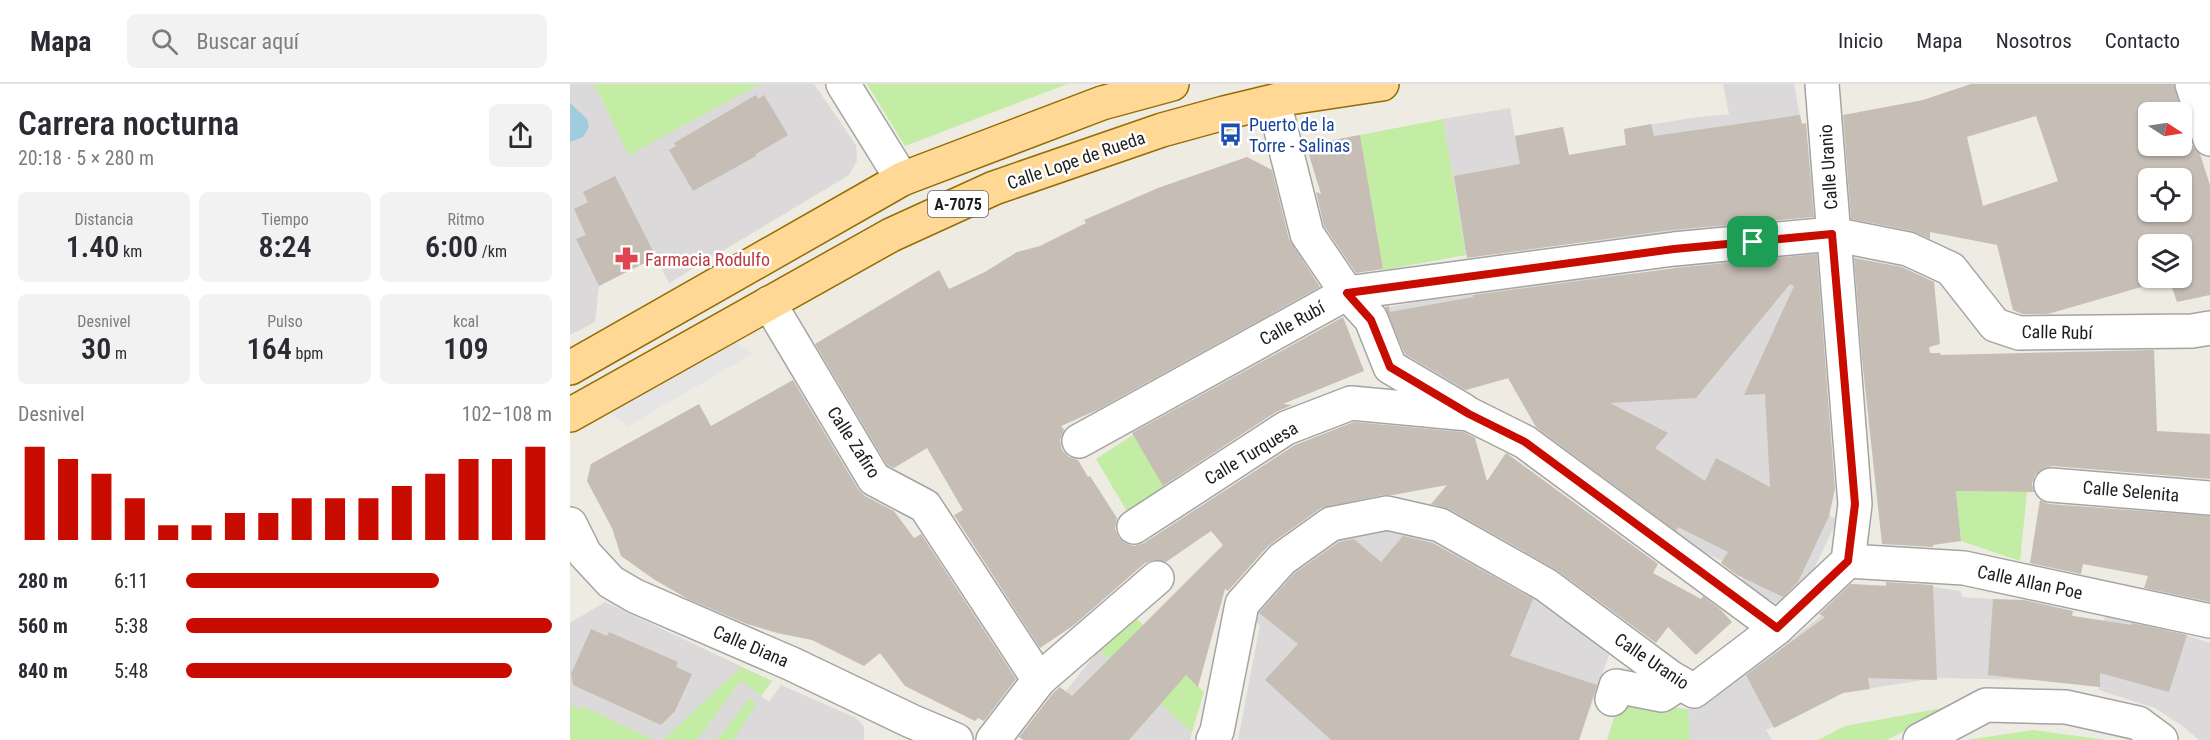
<!DOCTYPE html>
<html lang="es">
<head>
<meta charset="utf-8">
<style>
  body { margin:0; font-family:"Roboto Condensed",sans-serif; background:#f2f2f3; color:#2b2b33; height:100vh; display:flex; flex-direction:column; font-size:22px; white-space:nowrap }
  * { box-sizing:border-box; margin:0 }
  p { font-size:20px; color:#7c7c81 }
  .icon { flex:none; width:33px; height:33px; fill:none; stroke:currentColor; stroke-width:2; stroke-linecap:round; stroke-linejoin:round }
  .map { position:relative; flex:1; overflow:hidden }
  .details { display:flex; flex-direction:column; background:#fff; width:570px }
  .details>* { flex:none }
  .needle { width:39px; rotate:102deg }
  .buttons { position:absolute; left:1568px; top:18px; display:grid; gap:12px }
  .buttons a { display:grid; place-items:center; width:54px; height:54px; border-radius:9px; background:#fff; box-shadow:0 2px 4px #0004; font-size:30px }
  .pin { position:absolute; display:grid; place-items:center; width:51px; height:51px; color:#fff; margin:-26px; border-radius:12px; box-shadow:0 3px 9px #0006 }
  .round { display:grid; place-items:center; flex:none; width:63px; height:63px; border-radius:9px; background:#f2f2f3 }
  .headline { display:flex; align-items:center; justify-content:space-between; height:102px; padding:0 18px }
  h1 { font-size:33px; font-weight:600; line-height:45px }
  .figures { display:grid; grid-template-columns:repeat(3,1fr); gap:9px; height:102px; padding:6px 18px }
  .figures div { display:grid; align-content:center; border-radius:9px; background:#f2f2f3; text-align:center }
  .figures b { font-size:30px; font-weight:600 }
  .figures small { font-size:16px; font-weight:400 }
  .figures p { font-size:16px }
  .chart { height:168px; padding:12px 18px }
  .chart p { display:flex; justify-content:space-between }
  .chart svg { width:100%; height:108px; margin-top:6px; stroke:#c90c00; stroke-width:6 }
  ul { padding:0 18px; list-style:none; font-size:20px }
  li { display:grid; grid-template-columns:96px 72px 1fr; align-items:center; height:45px }
  li i { height:15px; border-radius:8px; background:#c90c00 }
  header { display:flex; align-items:center; gap:36px; box-sizing:border-box; height:84px; padding:0 30px; background:#fff; border-bottom:2px solid #e1e1e2 }
  header strong { font-size:28px }
  nav { display:flex; gap:33px; margin-inline-start:auto; font-size:21px }
  .search { width:420px; height:54px; background:#f2f2f3; display:flex; align-items:center; gap:15px; box-sizing:border-box; padding:0 21px; border-radius:9px; color:#7c7c81; font-size:22px }
  main { display:flex; flex:1; min-height:0 }
  .map>svg:first-child { display:block }
</style>
</head>
<body>
<header>
<strong>Mapa</strong>
<div class="search"><svg class="icon" aria-label="search" viewBox="0 0 24 24"><circle cx="10" cy="10" r="6"/><path d="M15 15l6 6"/></svg>Buscar aquí</div>
<nav><a>Inicio</a><a>Mapa</a><a>Nosotros</a><a>Contacto</a></nav>
</header>
<main>
<section class="details">
<div class="headline"><div><h1>Carrera nocturna</h1><p>20:18 · 5 × 280 m</p></div><a class="round"><svg class="icon" aria-label="share" viewBox="0 0 24 24"><path d="M12 15V3M7 8l5-5 5 5M5 13v7h14v-7"/></svg></a></div>
<div class="figures">
<div><p>Distancia</p><b>1.40<small> km</small></b></div>
<div><p>Tiempo</p><b>8:24</b></div>
<div><p>Ritmo</p><b>6:00<small> /km</small></b></div>
</div>
<div class="figures">
<div><p>Desnivel</p><b>30<small> m</small></b></div>
<div><p>Pulso</p><b>164<small> bpm</small></b></div>
<div><p>kcal</p><b>109</b></div>
</div>
<div class="chart"><p><span>Desnivel</span>102–108 m</p>
<svg viewBox="0 0 160 44" preserveAspectRatio="none"><path d="M5 44V6M15 44V11M25 44V17M35 44V27M45 44V38M55 44V38M65 44V33M75 44V33M85 44V27M95 44V27M105 44V27M115 44V22M125 44V17M135 44V11M145 44V11M155 44V6"/></svg>
</div>
<ul>
<li><b>280 m</b>6:11<i style="width:69%"></i></li>
<li><b>560 m</b>5:38<i style="width:100%"></i></li>
<li><b>840 m</b>5:48<i style="width:89%"></i></li>
</ul>
</section>
<div class="map">
<svg width="1640" height="656" viewBox="0 0 1640 656">
  <rect width="100%" height="100%" fill="#eeebe2"/>
  <!-- residential -->
  <g fill="#dbd9d9">
    <polygon points="0,0 24,0 59,70 190,0 244,0 286,61 287,77 279,91 99,199 86,173 29,202 25,238 0,251"/>
    <polygon points="1153,0 1224,0 1243,104 1234,106 1179,139 1179,144 1144,149 1143,144 896,171 873,35 940,24 945,52 993,43 999,71 1056,61 1054,45 1121,34 1159,30"/>
    <polygon points="1244,167 1261,372 1263,414 1259,431 1267,436 1236,502 1211,522 1171,501 1174,488 1126,464 971,350 944,305 940,294 891,307 840,277 834,269 815,224 870,213 871,215 1024,193 1104,186 1104,176"/>
    <polygon points="813,445 839,449 849,453 966,509 986,522 1039,571 1009,656 668,656 690,541 682,535 710,498 725,483 779,451"/>
    <polygon points="1273,500 1364,503 1391,507 1392,513 1437,516 1437,521 1534,537 1535,532 1564,535 1640,559 1640,656 1629,656 1614,643 1585,624 1529,606 1529,603 1468,596 1367,594 1263,610 1249,621 1196,646 1202,656 1120,656 1118,625 1171,593 1220,557 1263,522 1262,510"/>
    <polygon points="35,518 202,597 191,612 199,618 211,601 286,634 294,642 294,656 0,656 0,539"/>
    <polygon points="529,566 622,648 620,656 454,656 448,653 496,607"/>
  </g>
  <!-- grass -->
  <g fill="#c3eca4">
    <polygon points="24,0 190,0 59,71"/>
    <polygon points="297,0 497,0 335,62"/>
    <polygon points="873,35 896,171 813,186 790,51"/>
    <polygon points="563,351 599,410 561,434 526,375"/>
    <polygon points="1386,407 1457,408 1450,477 1391,457"/>
    <polygon points="564,531 611,585 634,608 622,648 529,566"/>
    <polygon points="171,583 202,597 191,612 171,596 127,656 93,656"/>
    <polygon points="180,614 186,620 163,656 147,656"/>
    <polygon points="1049,617 1118,625 1120,656 1037,656"/>
    <polygon points="0,621 10,625 12,622 84,656 0,656"/>
    <polygon points="1378,623 1317,656 1248,656 1275,642"/>
    <polygon points="1463,646 1537,656 1538,656 1396,656"/>
  </g>
  <!-- parking -->
  <polygon fill="#e5e5e5" points="160,255 182,270 58,342 32,325"/>
  <!-- water -->
  <polygon fill="#9fcddf" points="0,19 17,35 19,43 13,53 0,58"/>
  <!-- building -->
  <g fill="#c6bdb5" fill-rule="evenodd">
    <path d="M 1401,0 L 1604,0 L 1622,61 L 1630,70 L 1640,101 L 1640,211 L 1607,218 L 1599,195 L 1478,230 L 1452,230 L 1443,226 L 1427,161 L 1360,148 L 1360,155 L 1342,147 L 1281,135 L 1273,31 L 1353,16 ZM 1578,28 L 1611,28 L 1611,62 L 1578,62 ZM 1466,32 L 1488,97 L 1413,122 L 1397,53 ZM 1578,94 L 1611,94 L 1611,128 L 1578,128 ZM 1578,160 L 1611,160 L 1611,194 L 1578,194 Z"/>
    <polygon points="186,11 188,15 194,11 218,51 186,70 186,72 123,107 99,66 106,62 104,59"/>
    <polygon points="1230,31 1232,40 1236,39 1244,133 1101,146 897,174 884,92 950,80 945,52 993,43 999,71 1056,61 1054,45 1081,40 1084,52"/>
    <polygon points="790,51 813,185 786,189 754,142 746,108 751,110 736,61"/>
    <polygon points="677,73 702,86 719,155 750,203 527,326 491,342 494,346 490,356 492,366 499,373 508,376 518,393 520,392 547,434 545,445 549,454 555,459 564,462 574,459 725,361 784,338 894,348 905,354 917,397 936,369 939,371 1088,480 1083,489 1131,515 1133,512 1150,525 1162,538 1126,571 1098,543 1086,559 985,485 879,425 861,420 877,401 823,411 813,411 751,424 698,462 658,507 655,505 628,603 616,591 559,656 454,656 449,653 483,609 490,603 502,612 653,461 641,447 596,478 584,476 575,479 504,541 470,564 384,431 393,426 357,364 324,384 317,381 245,260 369,186 379,205 415,188 447,168 470,162 516,139 514,136 588,104"/>
    <polygon points="45,92 86,173 29,202 6,155 16,151 4,125 18,118 13,108"/>
    <path d="M 1247,170 L 1265,405 L 1259,432 L 1228,498 L 1213,513 L 1167,491 L 1151,479 L 1158,468 L 1108,443 L 1106,447 L 966,343 L 938,294 L 896,306 L 835,270 L 815,223 L 819,222 L 820,228 L 903,213 L 903,211 L 1106,184 ZM 1220,200 L 1224,202 L 1174,311 L 1195,310 L 1200,403 L 1146,374 L 1135,397 L 1085,364 L 1098,349 L 1040,319 L 1126,314 Z"/>
    <polygon points="1284,174 1332,183 1364,198 1370,260 1359,263 1360,269 1370,269 1371,271 1584,266 1587,347 1640,350 1640,395 1483,382 1474,384 1465,391 1462,400 1464,408 1386,407 1391,457 1363,461 1363,463 1312,460 1292,275"/>
    <polygon points="773,233 794,287 713,320 722,321 706,328 593,402 562,349"/>
    <polygon points="223,296 288,405 295,412 324,427 344,454 351,450 446,595 414,637 408,634 405,637 335,602 310,569 294,582 242,556 207,549 177,540 118,515 85,496 51,472 42,444 17,397 21,380 129,320 141,342"/>
    <polygon points="1470,416 1479,420 1640,432 1640,518 1574,504 1578,492 1513,480 1511,490 1460,479"/>
    <polygon points="833,452 863,459 963,515 940,572 1027,601 1009,656 761,656 695,596 728,560 689,529 725,489 769,458 784,455 811,478"/>
    <polygon points="1316,498 1363,501 1367,596 1298,594 1300,605 1273,609 1204,644 1176,591 1255,533 1249,530 1281,500 1316,502"/>
    <polygon points="1423,515 1454,516 1503,527 1502,532 1562,541 1562,539 1617,551 1599,608 1530,589 1530,603 1418,591"/>
    <polygon points="21,545 37,552 39,548 108,578 106,583 122,590 105,627 91,641 3,601 1,590"/>
  </g>
  <g fill="none" stroke-linecap="round" stroke-linejoin="round">
    <defs>
      <g id="minor">
        <polyline points="273,0 332,95"/>
        <polyline points="1622,0 1640,55"/>
        <polyline points="704,18 737,150 777,209 801,235 820,283 893,326"/>
        <polyline points="199,219 304,395 355,422 469,596"/>
        <polyline points="509,357 777,209 1104,165 1262,150 1338,165 1381,185 1425,241 1449,249 1622,247 1640,244"/>
        <polyline points="1481,401 1640,414"/>
        <polyline points="0,440 15,470 41,498 65,512 222,580 341,637 386,656"/>
        <polyline points="564,443 716,344 781,319 899,330 955,358 1207,544"/>
        <polyline points="1278,477 1394,484 1640,537"/>
        <polyline points="1042,615 1046,602 1092,611 1110,599"/>
        <polyline points="423,656 469,596 587,494"/>
        <polyline points="643,656 647,647 672,520 712,475 761,440 817,429 870,441 976,501 1100,593 1124,607 1207,544 1278,477 1285,420 1252,0"/>
        <polyline points="1350,656 1416,621 1496,623 1568,639 1591,656"/>
      </g>
      <g id="major">
        <polyline points="0,284 332,95 532,19 602,0"/>
        <polyline points="0,331 321,151 424,104 592,46 654,29 712,15 812,0"/>
      </g>
    </defs>
    <!-- minor casing -->
    <use href="#minor" stroke="#a4a4a4" stroke-width="36"/>
    <!-- major casing -->
    <use href="#major" stroke="#956d00" stroke-width="36"/>
    <!-- minor -->
    <use href="#minor" stroke="#fff" stroke-width="33"/>
    <!-- major -->
    <use href="#major" stroke="#ffd896" stroke-width="33"/>
  </g>
  <g fill="none" stroke-linecap="round" stroke-linejoin="round">
    <defs>
      <polygon id="route" points="1262,150 1285,420 1278,477 1207,544 955,358 899,330 820,283 801,236 777,209 1104,165"/>
    </defs>
    <!-- route casing -->
    <use href="#route" stroke="#fff" stroke-width="12"/>
    <!-- route -->
    <use href="#route" stroke="#c90c00" stroke-width="8"/>
  </g>
  <!-- icons -->
  <defs>
    <symbol id="bus-bare" viewBox="-9 -9 18 18"><path d="M-5-6H5V4H4V6H2V4H-2V6H-4V4H-5ZM-3.5-4V0h7V-4ZM-3.5 1.2v1.5H-2V1.2ZM2 1.2v1.5H3.5V1.2Z" fill="#1a4fb4" stroke="#fff" stroke-width="2.5" paint-order="stroke"/></symbol>
    <symbol id="pharmacy-bare" viewBox="-9 -9 18 18"><path d="M-2-6h4v4h4v4h-4v4h-4v-4h-4v-4h4Z" fill="#e0444e" stroke="#fff" stroke-width="2.5" paint-order="stroke"/></symbol>
  </defs>
  <g fill-rule="evenodd">
    <use href="#bus-bare" x="644" y="34" width="33" height="33"/>
    <use href="#pharmacy-bare" x="40" y="158" width="33" height="33"/>
  </g>
  <g text-anchor="middle" dominant-baseline="central" stroke-width="5" stroke-linejoin="round" paint-order="stroke">
    <!-- shield labels -->
    <rect fill="#fff" stroke="#616161" stroke-width="1.5" x="358" y="107" width="60" height="26" rx="4.5"/>
    <g font-size="16" font-weight="bold" fill="#1d1d1d">
      <text x="388" y="120">A-7075</text>
    </g>
    <!-- transit labels -->
    <g font-size="18" fill="#164399" stroke="#fff" text-anchor="start">
      <text x="679" y="40">Puerto de la<tspan x="679" dy="21">Torre - Salinas</tspan></text>
    </g>
    <!-- street labels -->
    <g font-size="18" fill="#1d1d1d" stroke="#fff">
      <text transform="translate(506 76) rotate(-19)">Calle Lope de Rueda</text>
      <text transform="translate(1258 83) rotate(-94)">Calle Uranio</text>
      <text transform="translate(722 239) rotate(-29)">Calle Rubí</text>
      <text transform="translate(1487 248) rotate(1)">Calle Rubí</text>
      <text transform="translate(284 358) rotate(57)">Calle Zafiro</text>
      <text transform="translate(681 369) rotate(-31)">Calle Turquesa</text>
      <text transform="translate(1561 407) rotate(5)">Calle Selenita</text>
      <text transform="translate(1460 498) rotate(12)">Calle Allan Poe</text>
      <text transform="translate(181 562) rotate(23)">Calle Diana</text>
      <text transform="translate(1082 577) rotate(34)">Calle Uranio</text>
    </g>
    <!-- health labels -->
    <g font-size="18" fill="#be3a42" stroke="#fff" text-anchor="start">
      <text x="75" y="175">Farmacia Rodulfo</text>
    </g>
  </g>
</svg>
<div class="buttons">
<a><svg class="needle" viewBox="-14 -14 28 28"><path d="M0-13l5 13h-10z" fill="#e53935"/><path d="M0 13l5-13h-10z" fill="#7c7c81"/></svg></a>
<a><svg class="icon" aria-label="locate" viewBox="0 0 24 24"><circle cx="12" cy="12" r="6"/><path d="M12 2v4M12 18v4M2 12h4M18 12h4"/></svg></a>
<a><svg class="icon" aria-label="layers" viewBox="0 0 24 24"><path d="M12 4l9 5-9 5-9-5zM3 14l9 5 9-5"/></svg></a>
</div>
<div class="pin" style="left:1183px;top:158px;background:#1e9e55"><svg class="icon" aria-label="arrive" viewBox="0 0 24 24"><path d="M6 21V4h12l-3 4 3 4H6"/></svg></div>
</div>
</main>
</body>
</html>
